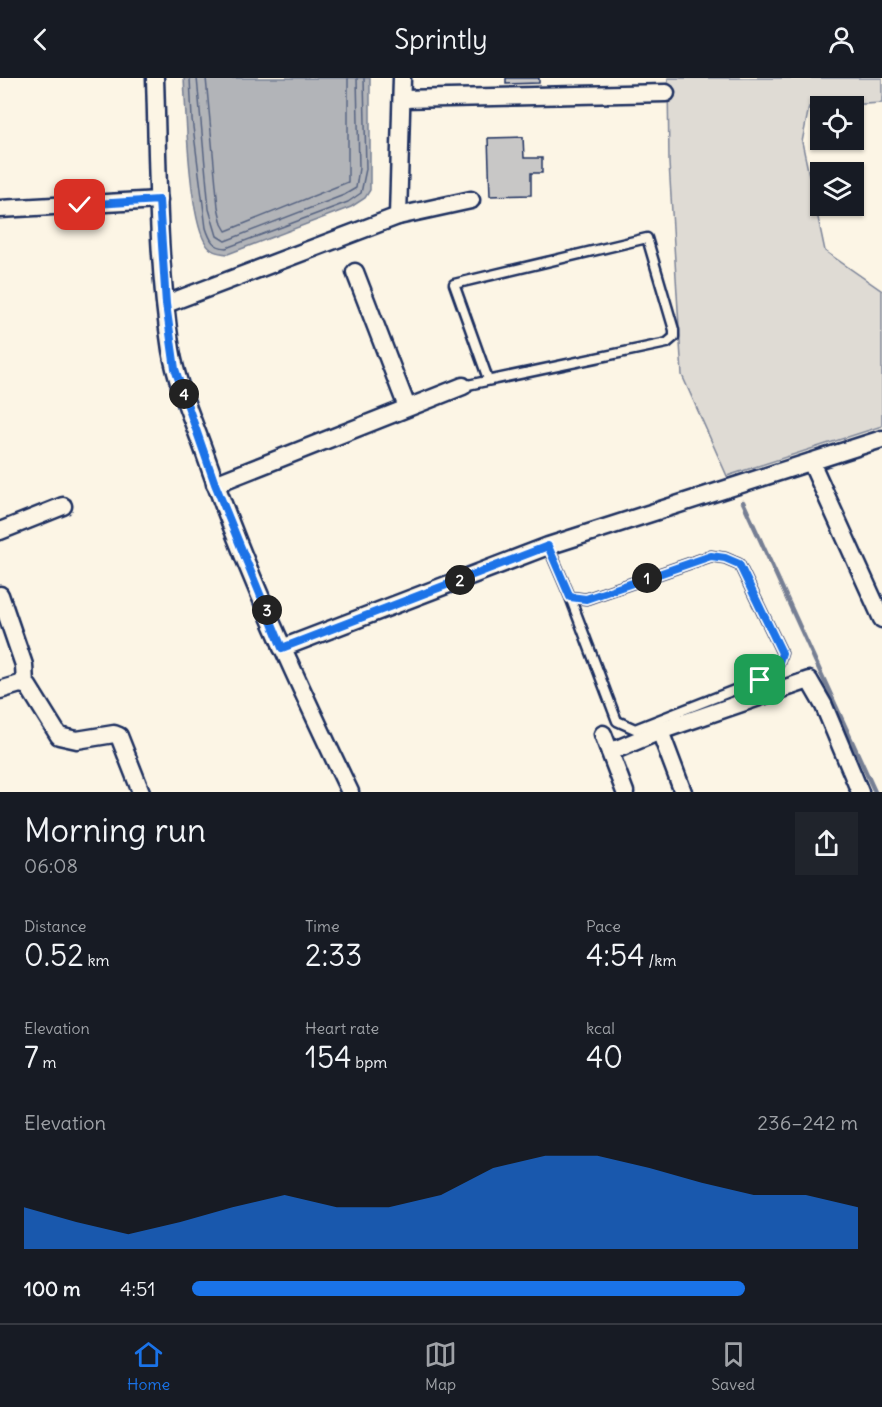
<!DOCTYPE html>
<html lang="en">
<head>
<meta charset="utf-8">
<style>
  body { margin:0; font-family:Delius,sans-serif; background:#20242c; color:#f1f3f6; height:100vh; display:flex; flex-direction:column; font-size:22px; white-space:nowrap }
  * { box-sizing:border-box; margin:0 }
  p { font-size:20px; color:#9ea1a6 }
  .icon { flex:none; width:33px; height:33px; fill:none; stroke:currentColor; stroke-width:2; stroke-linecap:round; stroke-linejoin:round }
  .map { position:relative; height:714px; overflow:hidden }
  .panel { display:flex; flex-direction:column; background:#171b24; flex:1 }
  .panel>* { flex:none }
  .buttons { position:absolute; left:810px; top:18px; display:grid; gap:12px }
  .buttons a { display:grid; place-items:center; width:54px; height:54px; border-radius:0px; background:#171b24; box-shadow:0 2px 4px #0004; font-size:30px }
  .pin { position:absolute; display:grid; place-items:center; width:51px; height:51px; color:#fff; margin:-26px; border-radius:12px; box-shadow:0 3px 9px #0006 }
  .km { position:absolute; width:30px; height:30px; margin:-15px; border-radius:50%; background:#222; color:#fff; font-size:16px; line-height:30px; text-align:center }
  .round { display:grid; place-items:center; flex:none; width:63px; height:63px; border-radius:0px; background:#20242c }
  .summary { display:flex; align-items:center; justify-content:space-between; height:102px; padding:0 24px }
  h1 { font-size:33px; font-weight:600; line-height:45px }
  .metrics { display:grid; grid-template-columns:repeat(3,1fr); gap:9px; height:102px; padding:6px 24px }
  .metrics div { display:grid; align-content:center }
  .metrics b { font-size:30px; font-weight:600 }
  .metrics small { font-size:16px; font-weight:400 }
  .metrics p { font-size:16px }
  .chart { height:168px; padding:12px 24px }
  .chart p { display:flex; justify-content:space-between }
  .chart svg { width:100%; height:108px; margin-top:6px; fill:#1a73e8; opacity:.7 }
  ul { padding:0 24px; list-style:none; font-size:20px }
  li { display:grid; grid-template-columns:96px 72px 1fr; align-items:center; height:45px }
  li i { height:15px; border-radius:8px; background:#1a73e8 }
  header { display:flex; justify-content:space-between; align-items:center; height:78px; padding:0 24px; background:#171b24; font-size:27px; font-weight:600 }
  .tabs { display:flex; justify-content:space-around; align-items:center; height:84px; border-top:2px solid #363941; background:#171b24; font-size:16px; color:#9ea1a6 }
  .tabs a { display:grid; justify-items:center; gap:3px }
  .tabs .current { color:#1a73e8 }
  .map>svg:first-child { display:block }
</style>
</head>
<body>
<header><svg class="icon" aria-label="back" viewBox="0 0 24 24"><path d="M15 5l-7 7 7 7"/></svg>Sprintly<svg class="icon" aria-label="person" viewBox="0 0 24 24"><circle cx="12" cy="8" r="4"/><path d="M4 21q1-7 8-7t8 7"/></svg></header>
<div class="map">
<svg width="882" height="714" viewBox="0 0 882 714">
  <rect width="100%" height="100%" fill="#fcf5e5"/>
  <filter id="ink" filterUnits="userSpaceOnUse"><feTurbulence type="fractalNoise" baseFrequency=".0167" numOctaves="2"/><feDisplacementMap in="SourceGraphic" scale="12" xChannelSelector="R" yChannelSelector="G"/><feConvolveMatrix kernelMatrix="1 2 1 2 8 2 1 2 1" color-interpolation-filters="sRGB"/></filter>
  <g filter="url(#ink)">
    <!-- green -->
    <polygon fill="#dfdbd4" stroke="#7d8599" stroke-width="1.5" points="668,0 882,0 882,25 809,29 802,64 825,173 882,213 882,348 727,398 682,297 669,85"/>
    <!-- water -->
    <path fill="#b2b4b8" stroke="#767f94" stroke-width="1.5" d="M 184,0 L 370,0 L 370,112 L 365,120 L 351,129 L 228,176 C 217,175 210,174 205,164 C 189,137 186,35 184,0 Z"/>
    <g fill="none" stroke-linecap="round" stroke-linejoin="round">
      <!-- shore -->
      <g stroke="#576482" stroke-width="1.5">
        <path d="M 190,0 L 192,41 L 206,150 C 210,162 213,169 226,170 L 348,124 L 361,115 L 366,91 L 364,0"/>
        <polyline points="197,0 209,131 217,158 225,163 344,117 356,110 359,90 357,0"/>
        <polyline points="206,0 218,129 222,146 226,153 348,104 348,0"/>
      </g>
      <!-- stream -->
      <polyline stroke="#767f94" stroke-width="4.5" points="743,424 875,714"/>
    </g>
    <!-- building -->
    <g fill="#c8c7c6" stroke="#1b2f5e" stroke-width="1.5">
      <polygon points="506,0 539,0 539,5 506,6"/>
      <polygon points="523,59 524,80 542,80 542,95 531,95 531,117 490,118 488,60"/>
    </g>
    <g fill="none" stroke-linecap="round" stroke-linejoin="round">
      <defs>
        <g id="service">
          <polyline points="463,308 667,265 674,259 674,252 647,160 454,206 488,301"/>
          <polyline points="548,468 570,519 586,521 711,478 725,480 739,486 782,575 778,587 760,602 635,651 617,643 570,519"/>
        </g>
        <g id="minor">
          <path d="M 155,0 C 158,90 157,183 171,272 C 177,307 193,342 205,376 C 245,492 297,603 350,714"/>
          <polyline points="402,21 666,15"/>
          <polyline points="0,131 159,122"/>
          <polyline points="398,138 402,0"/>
          <polyline points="355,194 407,329"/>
          <polyline points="166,226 398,138 471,122"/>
          <polyline points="811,384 882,541"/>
          <polyline points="215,406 463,308"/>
          <polyline points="0,453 63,428"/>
          <polyline points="0,517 24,587 25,607"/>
          <polyline points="282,570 548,468 882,361"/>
          <polyline points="0,612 20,606 28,608 59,658 77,662 114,656 119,658 141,714"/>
          <polyline points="660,653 683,714"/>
          <polyline points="603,656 625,714"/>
          <polyline points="610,674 660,653 809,602 824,628 860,714"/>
        </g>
      </defs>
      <!-- service casing -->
      <use href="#service" stroke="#1b2f5e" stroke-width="13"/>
      <!-- minor casing -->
      <use href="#minor" stroke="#1b2f5e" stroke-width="21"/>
      <!-- service -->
      <use href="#service" stroke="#fcf5e5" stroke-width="8"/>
      <!-- minor -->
      <use href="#minor" stroke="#fcf5e5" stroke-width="16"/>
    </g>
  </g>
  <g fill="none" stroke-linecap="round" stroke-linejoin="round" filter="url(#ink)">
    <defs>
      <polyline id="route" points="80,127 159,122 166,226 175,291 215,406 282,570 548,468 570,519 586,521 711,478 725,480 739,486 782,575 778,587 760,602"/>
    </defs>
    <!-- route casing -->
    <use href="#route" stroke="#fff" stroke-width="12"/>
    <!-- route -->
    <use href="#route" stroke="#1a73e8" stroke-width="8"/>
  </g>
</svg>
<div class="buttons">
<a><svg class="icon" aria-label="locate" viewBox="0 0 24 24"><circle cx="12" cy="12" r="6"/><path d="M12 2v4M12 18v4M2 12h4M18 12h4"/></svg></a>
<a><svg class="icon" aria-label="layers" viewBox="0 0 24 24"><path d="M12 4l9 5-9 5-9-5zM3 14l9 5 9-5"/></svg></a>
</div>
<div class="pin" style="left:760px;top:602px;background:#1e9e55"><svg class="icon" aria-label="arrive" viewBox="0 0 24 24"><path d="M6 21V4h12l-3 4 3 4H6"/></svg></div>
<div class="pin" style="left:80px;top:127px;background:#d93025"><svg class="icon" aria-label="check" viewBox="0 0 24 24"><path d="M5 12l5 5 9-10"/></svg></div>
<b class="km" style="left:647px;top:500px">1</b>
<b class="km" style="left:460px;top:502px">2</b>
<b class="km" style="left:267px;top:532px">3</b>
<b class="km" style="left:184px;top:316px">4</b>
</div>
<section class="panel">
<div class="summary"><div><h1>Morning run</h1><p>06:08</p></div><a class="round"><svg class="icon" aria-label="share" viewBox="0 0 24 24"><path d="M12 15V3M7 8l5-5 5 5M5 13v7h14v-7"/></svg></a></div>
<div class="metrics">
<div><p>Distance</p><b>0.52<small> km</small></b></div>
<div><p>Time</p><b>2:33</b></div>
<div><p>Pace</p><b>4:54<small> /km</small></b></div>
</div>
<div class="metrics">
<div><p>Elevation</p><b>7<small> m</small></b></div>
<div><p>Heart rate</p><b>154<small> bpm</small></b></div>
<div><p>kcal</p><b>40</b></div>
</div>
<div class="chart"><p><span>Elevation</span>236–242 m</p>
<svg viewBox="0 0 160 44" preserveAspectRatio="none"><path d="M0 44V27L10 33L20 38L30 33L40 27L50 22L60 27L70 27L80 22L90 11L100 6L110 6L120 11L130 17L140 22L150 22L160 27V44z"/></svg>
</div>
<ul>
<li><b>100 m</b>4:51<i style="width:83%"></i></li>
</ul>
</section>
<nav class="tabs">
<a class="current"><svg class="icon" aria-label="home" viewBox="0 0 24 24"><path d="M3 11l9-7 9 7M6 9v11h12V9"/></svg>Home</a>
<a><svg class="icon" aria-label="map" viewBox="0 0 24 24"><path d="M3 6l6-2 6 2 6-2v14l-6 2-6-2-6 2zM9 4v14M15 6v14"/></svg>Map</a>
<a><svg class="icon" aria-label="saved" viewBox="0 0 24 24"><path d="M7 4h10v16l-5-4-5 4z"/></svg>Saved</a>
</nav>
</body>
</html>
